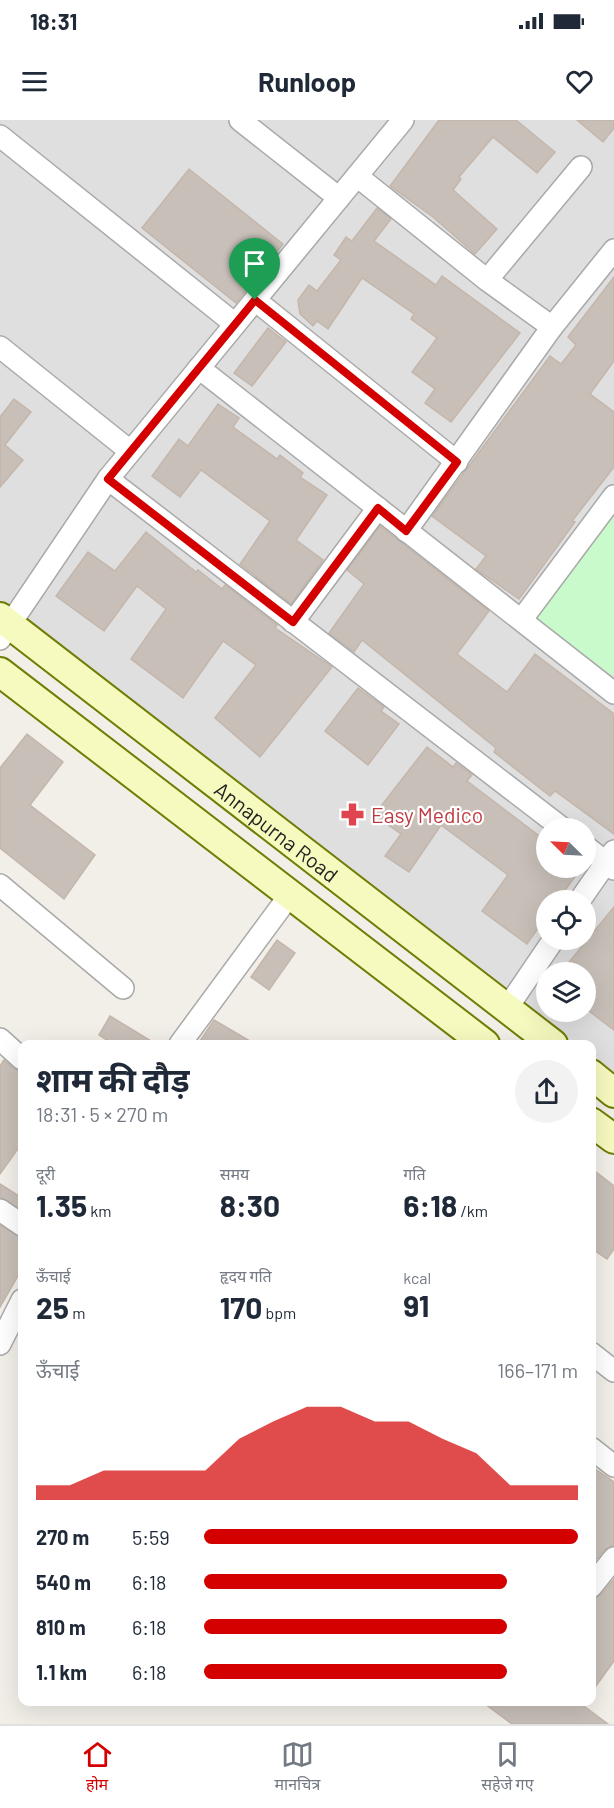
<!DOCTYPE html>
<html lang="hi">
<head>
<meta charset="utf-8">
<style>
  body { margin:0; font-family:Barlow,"Noto Sans Devanagari",sans-serif; background:#f2f2f3; color:#1f2937; height:100vh; display:flex; flex-direction:column; font-size:22px; white-space:nowrap }
  * { box-sizing:border-box; margin:0 }
  p { font-size:20px; color:#747a83 }
  .icon { flex:none; width:33px; height:33px; fill:none; stroke:currentColor; stroke-width:2; stroke-linecap:round; stroke-linejoin:round }
  .map { position:relative; flex:1; overflow:hidden }
  .side { position:absolute; left:18px; top:920px; width:578px; height:666px; display:flex; flex-direction:column; background:#fff; border-radius:12px; box-shadow:0 6px 24px #0002 }
  .side>* { flex:none }
  .needle { width:39px; rotate:294deg }
  .buttons { position:absolute; left:536px; top:698px; display:grid; gap:12px }
  .buttons a { display:grid; place-items:center; width:60px; height:60px; border-radius:50%; background:#fff; box-shadow:0 6px 24px #0002; font-size:30px }
  .pin { position:absolute; display:grid; place-items:center; width:51px; height:51px; color:#fff; margin:-62px -26px; border-radius:50% 50% 50% 0; rotate:-45deg; box-shadow:0 0 6px #0007 }
  .pin .icon { rotate:45deg }
  .round { display:grid; place-items:center; flex:none; width:63px; height:63px; border-radius:32px; background:#f2f2f3 }
  .summary { display:flex; align-items:center; justify-content:space-between; height:102px; padding:0 18px }
  h1 { font-size:33px; font-weight:700; line-height:45px }
  .figures { display:grid; grid-template-columns:repeat(3,1fr); gap:9px; height:102px; padding:6px 18px }
  .figures div { display:grid; align-content:center }
  .figures b { font-size:30px; font-weight:700 }
  .figures small { font-size:16px; font-weight:400 }
  .figures p { font-size:16px }
  .chart { height:168px; padding:12px 18px }
  .chart p { display:flex; justify-content:space-between }
  .chart svg { width:100%; height:108px; margin-top:6px; fill:#d40000; opacity:.7 }
  ul { padding:0 18px; list-style:none; font-size:20px }
  li { display:grid; grid-template-columns:96px 72px 1fr; align-items:center; height:45px }
  li i { height:15px; border-radius:8px; background:#d40000 }
  .status { display:flex; justify-content:space-between; align-items:center; height:42px; padding:0 30px; background:#fff; direction:ltr }
  .status svg { height:16px; fill:currentColor }
  header { display:flex; justify-content:space-between; align-items:center; height:78px; padding:0 18px; background:#fff; font-size:27px; font-weight:700 }
  .tab-bar { display:flex; justify-content:space-around; align-items:center; height:84px; border-top:2px solid #e0e1e3; background:#fff; font-size:16px; color:#747a83 }
  .tab-bar a { display:grid; justify-items:center; gap:3px }
  .tab-bar .active { color:#d40000 }
  .map>svg:first-child { display:block }
</style>
</head>
<body>
<div class="status"><b>18:31</b><svg viewBox="0 0 49 12"><path d="M0 12V9h3v3zM5 12V6h3v6zM10 12V3h3v9zM15 12V0h3v12zM26 1h20v11H26zM47 4h2v5h-2z"/></svg></div>
<header><svg class="icon" aria-label="menu" viewBox="0 0 24 24"><path d="M4 6h16M4 12h16M4 18h16"/></svg>Runloop<svg class="icon" aria-label="heart" viewBox="0 0 24 24"><path d="M12 20l-8-8c-3-5 5-10 8-4 3-6 11-1 8 4z"/></svg></header>
<div class="map">
<svg width="614" height="1604" viewBox="0 0 614 1604">
  <rect width="100%" height="100%" fill="#f2efe9"/>
  <!-- residential -->
  <path fill="#e0dfdf" fill-rule="evenodd" d="M 0,0 L 614,0 L 614,953 L 591,936 L 591,924 L 576,924 L 0,484 ZM 546,708 L 585,708 L 585,747 L 546,747 ZM 546,780 L 585,780 L 585,819 L 546,819 ZM 546,852 L 585,852 L 585,891 L 546,891 Z"/>
  <!-- park -->
  <polygon fill="#c8facc" points="614,388 614,557 534,497"/>
  <!-- building -->
  <g fill="#c7bfb8" stroke="#c4b6ab" stroke-width="1.5">
    <polygon points="439,0 516,0 555,32 537,53 493,17 459,57 461,59 453,70 497,109 475,134 433,97 390,66"/>
    <polygon points="577,0 614,0 614,8 603,22"/>
    <polygon points="189,49 283,124 236,183 142,108"/>
    <polygon points="377,88 391,99 374,121 436,165 442,156 520,213 451,302 425,283 435,269 412,252 437,218 411,199 414,194 362,158 328,209 317,201 313,206 300,194 298,180 309,165 317,171 341,140 334,135 346,117 352,121"/>
    <polygon points="614,157 614,241 590,274 614,292 614,347 572,401 575,402 519,479 476,449 486,436 432,396 550,236 561,244 576,225 568,217"/>
    <polygon points="268,208 286,222 252,266 234,253"/>
    <polygon points="14,279 31,292 5,325 23,340 0,367 0,297"/>
    <polygon points="218,284 239,298 233,307 277,339 280,335 303,353 300,357 327,375 296,420 323,440 291,484 240,444 270,401 201,350 180,377 152,356 179,319 188,326"/>
    <polygon points="380,406 489,491 457,534 507,572 535,534 614,594 614,714 555,671 550,676 494,632 496,628 362,520 354,532 329,513 364,464 347,450"/>
    <polygon points="146,412 196,452 198,450 222,469 225,465 277,505 275,508 332,547 260,637 215,598 256,545 223,521 183,578 131,539 166,489 137,466 104,511 56,476 88,432 115,451"/>
    <polygon points="358,568 384,587 381,591 399,604 368,645 325,611"/>
    <polygon points="27,614 63,642 30,685 95,735 64,779 0,728 0,648"/>
    <polygon points="427,627 453,647 456,643 472,655 467,661 546,721 546,747 582,747 558,780 546,780 546,797 527,824 482,791 508,755 441,705 409,752 385,736 401,714 374,695"/>
    <polygon points="614,787 614,910 585,888 585,852 561,852"/>
    <polygon points="277,820 295,833 269,870 251,857"/>
    <polygon points="110,896 156,924 113,924 99,915"/>
    <polygon points="214,900 255,924 198,924"/>
    <polygon points="4,940 14,949 22,951 22,1023 0,1054 0,946"/>
    <polygon points="591,1048 614,1066 614,1129 607,1139 591,1128"/>
    <polygon points="0,1064 22,1078 22,1090 0,1077"/>
    <polygon points="0,1105 22,1118 22,1149 0,1187"/>
    <polygon points="591,1346 614,1362 614,1426 604,1430 591,1446"/>
    <polygon points="614,1459 614,1541 591,1573 591,1479 601,1475"/>
    <polygon points="481,1581 577,1581 608,1604 512,1604"/>
  </g>
  <g fill="none" stroke-linecap="round" stroke-linejoin="round">
    <defs>
      <g id="minor">
        <polyline points="240,0 339,78"/>
        <polyline points="0,16 235,204"/>
        <polyline points="357,56 487,160 552,207"/>
        <polyline points="487,160 581,47"/>
        <polyline points="255,180 457,342"/>
        <polyline points="0,227 130,331"/>
        <polyline points="199,248 614,573"/>
        <polyline points="108,359 562,708"/>
        <polyline points="406,411 552,207 614,130"/>
        <polyline points="522,499 614,376"/>
        <polyline points="293,502 378,388"/>
        <polyline points="0,519 108,359 403,0"/>
        <polyline points="585,726 614,749"/>
        <polyline points="0,765 123,868"/>
        <polyline points="580,780 614,731"/>
        <polyline points="507,888 554,819"/>
        <polyline points="0,919 22,939"/>
        <polyline points="180,924 289,776"/>
        <polyline points="0,1090 22,1105"/>
        <polyline points="0,1224 22,1180"/>
        <polyline points="591,1233 614,1251"/>
        <polyline points="591,1328 614,1346"/>
        <polyline points="591,1467 614,1438"/>
      </g>
      <g id="secondary">
        <path id="s1" d="M 0,497 L 553,924"/>
        <polyline points="0,552 485,924"/>
        <polyline points="591,954 614,973"/>
        <polyline points="591,1002 614,1019"/>
      </g>
    </defs>
    <!-- minor casing -->
    <use href="#minor" stroke="#a9a9a9" stroke-width="24"/>
    <!-- secondary casing -->
    <use href="#secondary" stroke="#707d05" stroke-width="32"/>
    <!-- minor -->
    <use href="#minor" stroke="#fff" stroke-width="21"/>
    <!-- secondary -->
    <use href="#secondary" stroke="#f7fabf" stroke-width="28"/>
  </g>
  <g fill="none" stroke-linecap="round" stroke-linejoin="round">
    <defs>
      <polygon id="route" points="255,180 457,342 406,411 378,388 293,502 108,359"/>
    </defs>
    <!-- route casing -->
    <use href="#route" stroke="#fff" stroke-width="12"/>
    <!-- route -->
    <use href="#route" stroke="#d40000" stroke-width="8"/>
  </g>
  <!-- icons -->
  <defs>
    <symbol id="pharmacy-bare" viewBox="-9 -9 18 18"><path d="M-2-6h4v4h4v4h-4v4h-4v-4h-4v-4h4Z" fill="#e0444e" stroke="#fff" stroke-width="2.5" paint-order="stroke"/></symbol>
  </defs>
  <g fill-rule="evenodd">
    <use href="#pharmacy-bare" x="336" y="678" width="33" height="33"/>
  </g>
  <g text-anchor="middle" dominant-baseline="central" stroke-width="4.5" stroke-linejoin="round" paint-order="stroke">
    <!-- health labels -->
    <g font-size="21" fill="#be3a42" stroke="#fff" text-anchor="start">
      <text x="371" y="694">Easy Medico</text>
    </g>
    <!-- street labels -->
    <g font-size="21" fill="#222" stroke="#fff">
      <text stroke="none"><textPath href="#s1" startOffset="350">Annapurna Road</textPath></text>
    </g>
  </g>
</svg>
<div class="buttons">
<a><svg class="needle" viewBox="-14 -14 28 28"><path d="M0-13l5 13h-10z" fill="#e53935"/><path d="M0 13l5-13h-10z" fill="#747a83"/></svg></a>
<a><svg class="icon" aria-label="locate" viewBox="0 0 24 24"><circle cx="12" cy="12" r="6"/><path d="M12 2v4M12 18v4M2 12h4M18 12h4"/></svg></a>
<a><svg class="icon" aria-label="layers" viewBox="0 0 24 24"><path d="M12 4l9 5-9 5-9-5zM3 14l9 5 9-5"/></svg></a>
</div>
<div class="pin" style="left:255px;top:180px;background:#1e9e55"><svg class="icon" aria-label="arrive" viewBox="0 0 24 24"><path d="M6 21V4h12l-3 4 3 4H6"/></svg></div>
<section class="side">
<div class="summary"><div><h1>शाम की दौड़</h1><p>18:31 · 5 × 270 m</p></div><a class="round"><svg class="icon" aria-label="share" viewBox="0 0 24 24"><path d="M12 15V3M7 8l5-5 5 5M5 13v7h14v-7"/></svg></a></div>
<div class="figures">
<div><p>दूरी</p><b>1.35<small> km</small></b></div>
<div><p>समय</p><b>8:30</b></div>
<div><p>गति</p><b>6:18<small> /km</small></b></div>
</div>
<div class="figures">
<div><p>ऊँचाई</p><b>25<small> m</small></b></div>
<div><p>हृदय गति</p><b>170<small> bpm</small></b></div>
<div><p>kcal</p><b>91</b></div>
</div>
<div class="chart"><p><span>ऊँचाई</span>166–171 m</p>
<svg viewBox="0 0 160 44" preserveAspectRatio="none"><path d="M0 44V38L10 38L20 32L30 32L40 32L50 32L60 19L70 12L80 6L90 6L100 12L110 12L120 19L130 25L140 38L150 38L160 38V44z"/></svg>
</div>
<ul>
<li><b>270 m</b>5:59<i style="width:100%"></i></li>
<li><b>540 m</b>6:18<i style="width:81%"></i></li>
<li><b>810 m</b>6:18<i style="width:81%"></i></li>
<li><b>1.1 km</b>6:18<i style="width:81%"></i></li>
</ul>
</section>
</div>
<nav class="tab-bar">
<a class="active"><svg class="icon" aria-label="home" viewBox="0 0 24 24"><path d="M3 11l9-7 9 7M6 9v11h12V9"/></svg>होम</a>
<a><svg class="icon" aria-label="map" viewBox="0 0 24 24"><path d="M3 6l6-2 6 2 6-2v14l-6 2-6-2-6 2zM9 4v14M15 6v14"/></svg>मानचित्र</a>
<a><svg class="icon" aria-label="saved" viewBox="0 0 24 24"><path d="M7 4h10v16l-5-4-5 4z"/></svg>सहेजे गए</a>
</nav>
</body>
</html>
